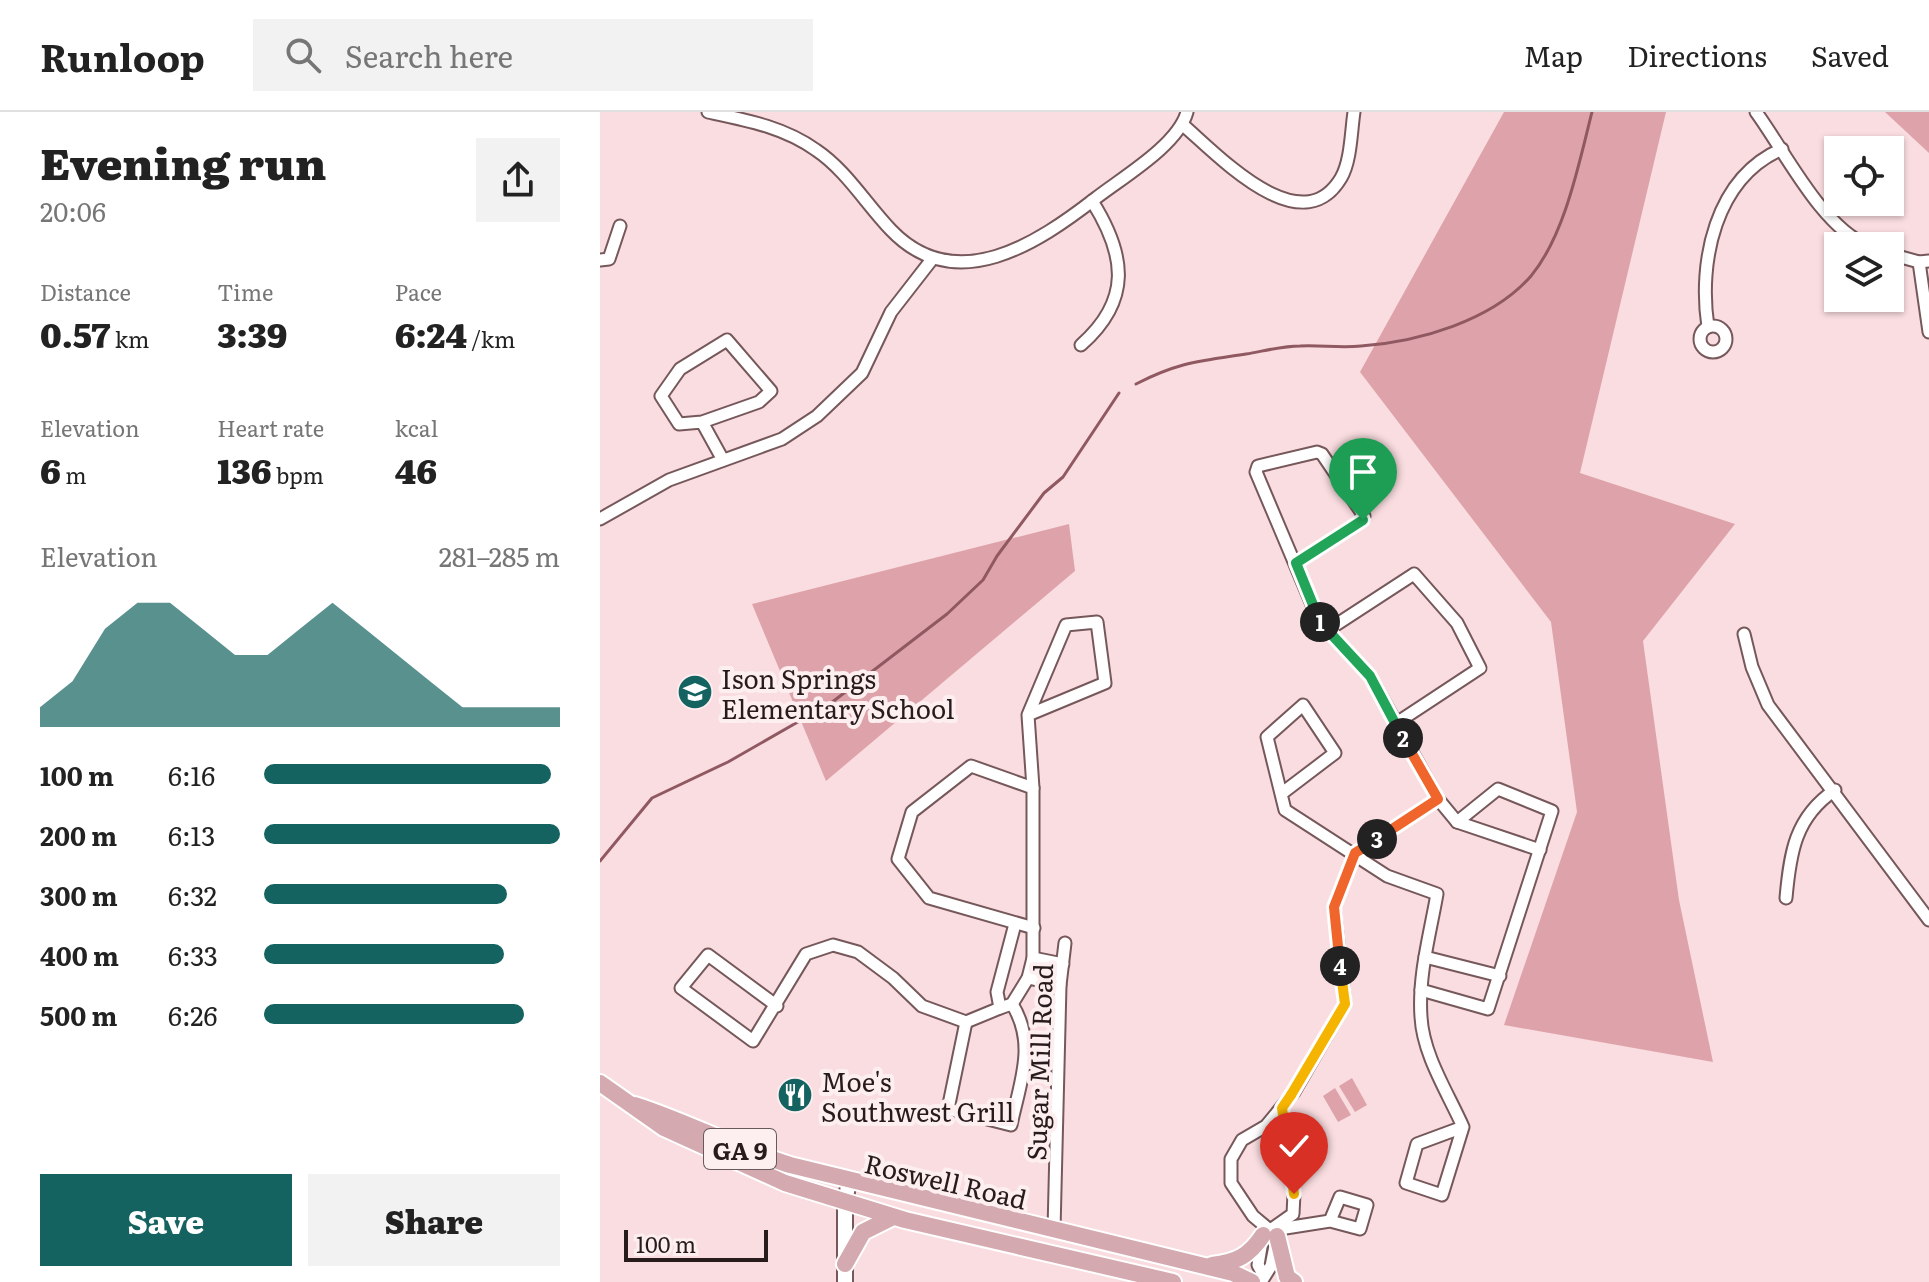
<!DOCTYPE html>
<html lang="en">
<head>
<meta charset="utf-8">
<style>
  body { margin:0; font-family:Literata,serif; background:#f2f2f2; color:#222; height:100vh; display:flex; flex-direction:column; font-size:30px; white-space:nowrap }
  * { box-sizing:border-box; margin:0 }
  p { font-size:26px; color:#767676 }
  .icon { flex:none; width:44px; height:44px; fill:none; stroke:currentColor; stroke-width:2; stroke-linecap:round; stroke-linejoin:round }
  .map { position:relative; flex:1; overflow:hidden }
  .drawer { display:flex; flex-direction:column; background:#fff; width:600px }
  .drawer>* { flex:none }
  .buttons { position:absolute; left:1224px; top:24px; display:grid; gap:16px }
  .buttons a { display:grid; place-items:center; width:80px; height:80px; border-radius:0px; background:#fff; box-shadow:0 2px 6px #0004; font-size:40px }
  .scale { position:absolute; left:24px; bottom:20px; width:144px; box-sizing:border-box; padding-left:8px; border:4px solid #281b1c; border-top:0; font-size:22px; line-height:28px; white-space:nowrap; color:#281b1c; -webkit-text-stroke:6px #fdeef0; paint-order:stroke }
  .pin { position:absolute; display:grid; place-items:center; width:68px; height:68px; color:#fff; margin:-82px -34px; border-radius:50% 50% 50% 0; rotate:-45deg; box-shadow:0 0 8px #0007 }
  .pin .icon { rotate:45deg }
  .km { position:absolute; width:40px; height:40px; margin:-20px; border-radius:50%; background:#222; color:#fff; font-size:22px; line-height:40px; text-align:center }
  .round { display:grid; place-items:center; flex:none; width:84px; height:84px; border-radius:0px; background:#f2f2f2 }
  .head { display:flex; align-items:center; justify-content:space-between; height:136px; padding:0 40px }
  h1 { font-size:44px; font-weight:800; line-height:60px }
  .figures { display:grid; grid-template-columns:repeat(3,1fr); gap:12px; height:136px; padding:8px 40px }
  .figures div { display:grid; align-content:center }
  .figures b { font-size:34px; font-weight:800 }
  .figures small { font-size:22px; font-weight:400 }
  .figures p { font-size:22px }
  .chart { height:224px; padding:16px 40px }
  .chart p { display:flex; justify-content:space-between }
  .chart svg { width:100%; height:144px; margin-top:8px; fill:#146360; opacity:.7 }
  .button { display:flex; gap:16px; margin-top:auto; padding:16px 40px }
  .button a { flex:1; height:92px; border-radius:0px; background:#146360; color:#fff; font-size:32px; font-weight:800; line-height:92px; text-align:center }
  .button a+a { background:#f2f2f2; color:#222 }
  ul { padding:0 40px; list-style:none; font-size:26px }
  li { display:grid; grid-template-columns:128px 96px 1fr; align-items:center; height:60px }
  li i { height:20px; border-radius:10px; background:#146360 }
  header { display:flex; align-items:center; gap:48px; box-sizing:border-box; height:112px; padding:0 40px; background:#fff; border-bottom:2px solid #e0e0e0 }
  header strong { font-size:38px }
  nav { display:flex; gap:44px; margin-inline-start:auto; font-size:28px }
  .search { width:560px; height:72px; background:#f2f2f2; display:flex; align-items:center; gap:20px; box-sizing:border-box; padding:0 28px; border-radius:0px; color:#767676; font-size:30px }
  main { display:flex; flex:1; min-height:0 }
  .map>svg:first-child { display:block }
</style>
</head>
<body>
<header>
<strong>Runloop</strong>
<div class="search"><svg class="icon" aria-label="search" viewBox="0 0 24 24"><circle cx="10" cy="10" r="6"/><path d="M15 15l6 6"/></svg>Search here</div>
<nav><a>Map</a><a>Directions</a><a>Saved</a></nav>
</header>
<main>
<section class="drawer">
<div class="head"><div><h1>Evening run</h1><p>20:06</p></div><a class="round"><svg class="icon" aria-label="share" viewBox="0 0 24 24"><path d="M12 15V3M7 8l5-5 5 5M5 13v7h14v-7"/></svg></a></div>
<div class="figures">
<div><p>Distance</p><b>0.57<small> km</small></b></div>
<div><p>Time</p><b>3:39</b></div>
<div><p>Pace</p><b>6:24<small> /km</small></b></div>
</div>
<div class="figures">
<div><p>Elevation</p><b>6<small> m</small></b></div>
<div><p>Heart rate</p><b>136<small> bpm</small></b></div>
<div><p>kcal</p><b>46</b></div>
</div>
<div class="chart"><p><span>Elevation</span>281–285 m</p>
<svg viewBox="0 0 160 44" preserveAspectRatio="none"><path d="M0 44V38L10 30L20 14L30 6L40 6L50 14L60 22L70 22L80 14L90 6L100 14L110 22L120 30L130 38L140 38L150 38L160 38V44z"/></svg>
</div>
<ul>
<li><b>100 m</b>6:16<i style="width:97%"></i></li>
<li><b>200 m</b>6:13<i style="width:100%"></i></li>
<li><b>300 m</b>6:32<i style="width:82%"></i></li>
<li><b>400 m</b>6:33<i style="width:81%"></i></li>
<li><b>500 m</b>6:26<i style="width:88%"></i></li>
</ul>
<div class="button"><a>Save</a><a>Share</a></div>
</section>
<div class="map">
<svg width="1329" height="1170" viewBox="0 0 1329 1170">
  <rect width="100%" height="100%" fill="#fadde0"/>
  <!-- green -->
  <g fill="#dea3aa">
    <polygon points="904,0 1066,0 980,361 1135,412 1043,529 1079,788 1113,950 904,913 977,700 951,510 760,260"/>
    <polygon points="1285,0 1329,0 1329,41"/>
    <polygon points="469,412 475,459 226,669 152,492"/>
    <polygon points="752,966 767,993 755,1000 739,974"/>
    <polygon points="735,976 751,1003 738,1010 723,984"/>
  </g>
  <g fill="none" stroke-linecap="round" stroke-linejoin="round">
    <!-- stream -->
    <g stroke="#905961" stroke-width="3">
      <path d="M 536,272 C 579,250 600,249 646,242 C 664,239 682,234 700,234 C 720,233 740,236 761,234 C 818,230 892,209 931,164 C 965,123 979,51 992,0"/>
      <polyline points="0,749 52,686 128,650 231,591 347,502 383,468 397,444 444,381 463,365 519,281"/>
    </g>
    <defs>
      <g id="minor">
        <path d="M 108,0 C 146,8 184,15 216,38 C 246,58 266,92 291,118 C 356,186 438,131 496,86 C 523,65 578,33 587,0"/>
        <path d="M 1156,0 C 1186,41 1221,114 1268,134"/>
        <path d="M 583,13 C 617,42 701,133 741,66 C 751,49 751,20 754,0"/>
        <polyline points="1290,142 1319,150 1329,149"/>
        <polyline points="0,148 9,147 20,114"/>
        <polyline points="1319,150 1329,220"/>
        <circle cx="1113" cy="227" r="13"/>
        <path d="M 1108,215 C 1098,150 1115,66 1182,37"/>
        <path d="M 481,233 C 532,188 526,143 492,89"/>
        <polyline points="102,310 79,312 61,284 80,257 127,228 171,279 159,290 102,310 123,348"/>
        <polyline points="0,407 69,368 182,327 217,304 262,261 291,200 333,146"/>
        <polyline points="696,451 763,408 764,404 722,342 717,340 658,354 656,360 719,509 770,564 838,687 857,710 940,738"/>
        <polyline points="728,518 814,462 857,511 880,556 795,612"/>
        <polyline points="1144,522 1152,555 1168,593 1329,808"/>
        <polyline points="433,676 371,654 312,700 298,747 329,786 434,816"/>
        <path d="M 681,682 L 735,641 L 703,593 L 667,625 L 685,698 L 787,764 L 837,782 C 830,822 818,864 821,905 C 823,943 848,981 863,1015 L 842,1083 L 806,1071 L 817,1032 L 863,1015"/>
        <path d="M 1186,786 C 1190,741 1195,705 1235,678"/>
        <polyline points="825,845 900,864"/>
        <polyline points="433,846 463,852"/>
        <polyline points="428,866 460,873"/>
        <polyline points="821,878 888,897 952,699 898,677 857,710"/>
        <polyline points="177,894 108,843 81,876 153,929 206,842 233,833 258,840 293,866 322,894 366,910 400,896 397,880 415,812"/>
        <polyline points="400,896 412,892 428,866 433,846 433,676 428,603 466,513 497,510 505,571 428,603"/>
        <path d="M 366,910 L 348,997 L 411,1013 C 420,970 437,932 412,892"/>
        <polyline points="454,1118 460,873 465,831"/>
        <polyline points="673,1118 730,1109 740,1085 767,1093 760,1117 730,1109"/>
        <polyline points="663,1162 658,1153 663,1123 693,1102 694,1082 682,996"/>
        <polyline points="661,1170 671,1154 677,1124 653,1104 631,1071 631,1047 642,1028 666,1014 694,980 745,892 734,795 755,741 838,687"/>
      </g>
      <polyline id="tertiary" points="245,1170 245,1091 249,1069"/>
      <g id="primary">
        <polyline points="0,971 64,1016 185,1071 305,1108 573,1170"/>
        <path d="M 35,993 C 88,1010 136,1036 190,1053 L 633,1161 L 652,1170"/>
        <polyline points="677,1124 687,1165 694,1170"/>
        <polyline points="245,1152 263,1120 293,1105"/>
        <path d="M 612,1153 C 637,1150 649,1144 663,1123"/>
      </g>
    </defs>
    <!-- minor casing -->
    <use href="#minor" stroke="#76585b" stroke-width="15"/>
    <!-- tertiary casing -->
    <use href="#tertiary" stroke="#76585b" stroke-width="18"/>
    <!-- primary casing -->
    <use href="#primary" stroke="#fff" stroke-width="20"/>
    <!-- minor -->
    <use href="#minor" stroke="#fff" stroke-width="11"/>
    <!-- tertiary -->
    <use href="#tertiary" stroke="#fff" stroke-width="14"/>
    <!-- primary -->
    <use href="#primary" stroke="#d4aab0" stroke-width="16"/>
  </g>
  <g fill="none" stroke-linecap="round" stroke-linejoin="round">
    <defs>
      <polyline id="split-1" points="720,510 696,451 763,408"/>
      <polyline id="split-2" points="720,510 770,564 803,626"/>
      <polyline id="split-3" points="777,727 838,687 803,626"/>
      <polyline id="split-4" points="740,854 734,795 755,741 777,727"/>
      <polyline id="split-5" points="691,983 745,892 740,854"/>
      <polyline id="split-6" points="691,983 682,996 694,1082"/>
    </defs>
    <!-- split-1 casing -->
    <use href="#split-1" stroke="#fff" stroke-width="16"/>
    <!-- split-2 casing -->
    <use href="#split-2" stroke="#fff" stroke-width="16"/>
    <!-- split-3 casing -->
    <use href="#split-3" stroke="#fff" stroke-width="16"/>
    <!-- split-4 casing -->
    <use href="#split-4" stroke="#fff" stroke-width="16"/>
    <!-- split-5 casing -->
    <use href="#split-5" stroke="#fff" stroke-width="16"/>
    <!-- split-6 casing -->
    <use href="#split-6" stroke="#fff" stroke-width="16"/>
    <!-- split-1 -->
    <use href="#split-1" stroke="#22a559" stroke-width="10"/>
    <!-- split-2 -->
    <use href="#split-2" stroke="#22a559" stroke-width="10"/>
    <!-- split-3 -->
    <use href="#split-3" stroke="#f0652b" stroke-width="10"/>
    <!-- split-4 -->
    <use href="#split-4" stroke="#f0652b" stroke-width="10"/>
    <!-- split-5 -->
    <use href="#split-5" stroke="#f5b400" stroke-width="10"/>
    <!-- split-6 -->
    <use href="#split-6" stroke="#f5b400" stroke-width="10"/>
  </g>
  <!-- icons -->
  <defs>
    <symbol id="school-disc" viewBox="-11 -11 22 22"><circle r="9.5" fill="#146360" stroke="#fdeef0"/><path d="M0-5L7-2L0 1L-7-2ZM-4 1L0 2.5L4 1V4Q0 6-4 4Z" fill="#fff"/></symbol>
    <symbol id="restaurant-disc" viewBox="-11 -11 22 22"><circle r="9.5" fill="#146360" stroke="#fdeef0"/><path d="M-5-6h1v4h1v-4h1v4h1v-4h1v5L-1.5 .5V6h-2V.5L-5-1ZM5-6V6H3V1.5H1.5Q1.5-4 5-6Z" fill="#fff"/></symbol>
  </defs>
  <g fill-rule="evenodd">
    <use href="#school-disc" x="75" y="560" width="40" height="40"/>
    <use href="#restaurant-disc" x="175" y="963" width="40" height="40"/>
  </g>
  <g text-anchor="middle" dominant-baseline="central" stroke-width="8" stroke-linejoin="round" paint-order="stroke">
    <!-- shield labels -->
    <rect fill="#fdeef0" stroke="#685a5c" stroke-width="2" x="104" y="1017" width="72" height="40" rx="6"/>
    <g font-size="24" font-weight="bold" fill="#281b1c">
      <text x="140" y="1037">GA 9</text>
    </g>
    <!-- poi labels -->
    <g font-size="26" fill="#281b1c" stroke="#fdeef0" text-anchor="start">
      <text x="121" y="565">Ison Springs<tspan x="121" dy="30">Elementary School</tspan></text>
      <text x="221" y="968">Moe's<tspan x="221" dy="30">Southwest Grill</tspan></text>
    </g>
    <!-- street labels -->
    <g font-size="26" fill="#281b1c" stroke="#fdeef0">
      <text transform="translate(438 950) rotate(-88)">Sugar Mill Road</text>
      <text transform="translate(346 1068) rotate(13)">Roswell Road</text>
    </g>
  </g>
</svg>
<div class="buttons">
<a><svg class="icon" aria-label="locate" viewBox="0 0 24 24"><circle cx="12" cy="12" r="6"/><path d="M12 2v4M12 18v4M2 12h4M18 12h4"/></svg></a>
<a><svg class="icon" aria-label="layers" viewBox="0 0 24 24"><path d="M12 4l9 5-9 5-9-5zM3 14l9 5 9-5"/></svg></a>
</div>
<div class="scale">100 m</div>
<div class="pin" style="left:763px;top:408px;background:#1e9e55"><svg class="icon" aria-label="arrive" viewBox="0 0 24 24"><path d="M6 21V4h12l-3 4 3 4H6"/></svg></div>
<div class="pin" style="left:694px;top:1082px;background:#d93025"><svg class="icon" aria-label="check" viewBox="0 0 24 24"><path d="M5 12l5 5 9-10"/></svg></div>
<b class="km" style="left:720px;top:510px">1</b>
<b class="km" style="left:803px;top:626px">2</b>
<b class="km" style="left:777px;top:727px">3</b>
<b class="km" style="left:740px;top:854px">4</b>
</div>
</main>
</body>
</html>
